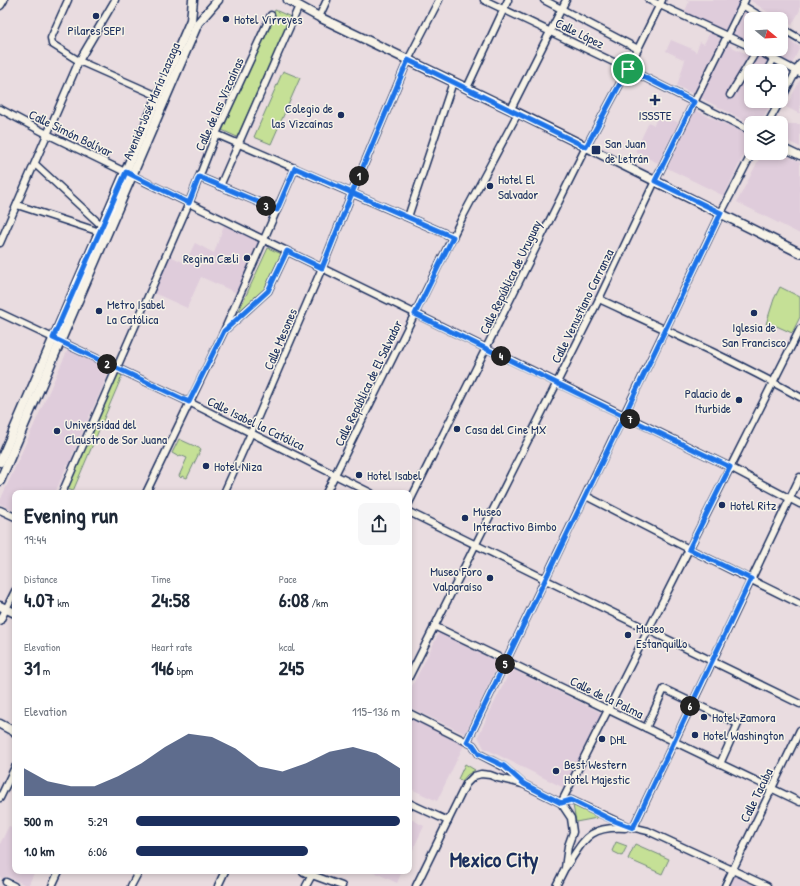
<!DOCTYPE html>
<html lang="en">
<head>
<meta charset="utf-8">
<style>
  body { margin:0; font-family:"Patrick Hand",sans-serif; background:#f6f6f7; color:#1f2937; height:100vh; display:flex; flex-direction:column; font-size:15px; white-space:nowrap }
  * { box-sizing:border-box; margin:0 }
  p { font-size:13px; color:#747a83 }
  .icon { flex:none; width:22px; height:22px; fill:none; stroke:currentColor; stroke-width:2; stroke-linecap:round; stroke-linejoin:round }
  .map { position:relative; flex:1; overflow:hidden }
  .side { position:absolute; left:12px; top:490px; width:400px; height:384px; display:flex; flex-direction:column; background:#fff; border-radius:8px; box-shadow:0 2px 6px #0003 }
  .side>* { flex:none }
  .needle { width:26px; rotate:108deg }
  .fabs { position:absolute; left:744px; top:12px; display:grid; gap:8px }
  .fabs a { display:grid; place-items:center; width:44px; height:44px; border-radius:8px; background:#fff; box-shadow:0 2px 6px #0003; font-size:20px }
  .pin { position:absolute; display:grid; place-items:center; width:34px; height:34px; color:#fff; margin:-17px; border:2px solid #fff; border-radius:50%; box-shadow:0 1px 4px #0007 }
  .km { position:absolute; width:20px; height:20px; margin:-10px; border-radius:50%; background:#222; color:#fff; font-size:11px; line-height:20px; text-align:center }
  .round { display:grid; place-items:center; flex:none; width:42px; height:42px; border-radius:8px; background:#f6f6f7 }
  .headline { display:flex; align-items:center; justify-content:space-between; height:68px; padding:0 12px }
  h1 { font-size:22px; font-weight:700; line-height:30px }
  .stats { display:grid; grid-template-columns:repeat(3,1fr); gap:6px; height:68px; padding:4px 12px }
  .stats div { display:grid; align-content:center }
  .stats b { font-size:20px; font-weight:700 }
  .stats small { font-size:11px; font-weight:400 }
  .stats p { font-size:11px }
  .chart { height:112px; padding:8px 12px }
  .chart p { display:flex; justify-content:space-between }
  .chart svg { width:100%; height:72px; margin-top:4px; fill:#1b2f5e; opacity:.7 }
  ul { padding:0 12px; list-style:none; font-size:13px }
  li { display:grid; grid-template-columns:64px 48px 1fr; align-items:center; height:30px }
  li i { height:10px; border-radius:5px; background:#1b2f5e }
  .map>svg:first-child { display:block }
</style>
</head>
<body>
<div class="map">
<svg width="800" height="886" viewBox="0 0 800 886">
  <rect width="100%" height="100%" fill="#e9dce0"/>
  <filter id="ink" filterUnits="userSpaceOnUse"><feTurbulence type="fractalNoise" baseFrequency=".025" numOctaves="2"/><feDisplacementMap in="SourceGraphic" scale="8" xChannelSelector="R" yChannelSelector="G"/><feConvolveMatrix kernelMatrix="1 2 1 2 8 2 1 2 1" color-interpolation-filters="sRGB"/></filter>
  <g filter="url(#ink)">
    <!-- built -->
    <g fill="#dfccdb">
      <polygon points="686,0 740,0 725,31 684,13 689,2"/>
      <polygon points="750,0 800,0 800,10 792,25 772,15"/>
      <polygon points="745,12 758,19 751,19 751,44 733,35"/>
      <polygon points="710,32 720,39 693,94 677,86 685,60 666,51 671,40 690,48 696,52 700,42 704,44"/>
      <polygon points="781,35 800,47 792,64 762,49 781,49"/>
      <polygon points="728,45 751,56 756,55 771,62 766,71 751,71 751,101 772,101 760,123 751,124 701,98"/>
      <polygon points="772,62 788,70 781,84 781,71 768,71"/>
      <polygon points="800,80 800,113 798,113 786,107"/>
      <polygon points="695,110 751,136 751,139 724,196 667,168"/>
      <polygon points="659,113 679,123 658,163 635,152 649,122 654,125"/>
      <polygon points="778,121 785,124 800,124 800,147 781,138 781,123 777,123"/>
      <polygon points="781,152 800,162 800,234 737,202 762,153"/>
      <polygon points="224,225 253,238 258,241 260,246 237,293 201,277 187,308 154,293 170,256 185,263 195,243 214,253"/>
      <polygon points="68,349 111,368 72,455 75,457 71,466 67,465 55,493 15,493 15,511 0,504 0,501"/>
      <polygon points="439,633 499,663 465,734 409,707 409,692"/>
      <polygon points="511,669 600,712 601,715 564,788 484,748 478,736"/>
      <polygon points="409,718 464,745 437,801 409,788"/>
      <polygon points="409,818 424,826 409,858"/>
      <polygon points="9,826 15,829 15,871 35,871 28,886 6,876 4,880 0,877 0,844"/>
      <polygon points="372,871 402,871 397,883"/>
      <polygon points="734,875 756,886 729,886"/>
    </g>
    <!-- green -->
    <g fill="#c5e096" stroke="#70887a">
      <polygon points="275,10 291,17 237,137 222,130"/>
      <polygon points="283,71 300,78 271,144 254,137"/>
      <polygon points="268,248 284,255 267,290 236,317"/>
      <polygon points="780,287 800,297 800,317 792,333 772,324 771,325 766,324 774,299"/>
      <polygon points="115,371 122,376 73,491 62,487"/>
      <polygon points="179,439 201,449 187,478 182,476 181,478 179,476 187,458 180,455 179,457 172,453"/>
      <polygon points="465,764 475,770 467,775 462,781 458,779"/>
      <polygon points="573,805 598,817 597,818 576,822"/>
      <polygon points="616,842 627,846 622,856 612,851"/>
      <polygon points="635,844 669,859 662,874 628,859"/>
    </g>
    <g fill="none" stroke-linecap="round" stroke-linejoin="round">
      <defs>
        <g id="minor">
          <polyline points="68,0 51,38 52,44 79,61 158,96"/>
          <polyline points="484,0 628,69 751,131"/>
          <polyline points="544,0 638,49"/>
          <polyline points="649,0 751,47"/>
          <polyline points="742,5 765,19"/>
          <polyline points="319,17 327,0"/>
          <polyline points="781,28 800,39"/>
          <polyline points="755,49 800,73"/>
          <polyline points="767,71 774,58"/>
          <polyline points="467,88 508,0"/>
          <polyline points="730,95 757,50"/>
          <polyline points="781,100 800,64"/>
          <polyline points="0,109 47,134 730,467 800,504"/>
          <polyline points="511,109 566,0"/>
          <polyline points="768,123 780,101"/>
          <polyline points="216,134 453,237"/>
          <polyline points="781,147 800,156"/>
          <polyline points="35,164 102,226"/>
          <polyline points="199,177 277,210"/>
          <polyline points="220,186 299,6"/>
          <polyline points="17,205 100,232"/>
          <polyline points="408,217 453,82"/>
          <polyline points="0,243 79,61 115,0"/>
          <path d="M 599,299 C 666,330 735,361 800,397"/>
          <polyline points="0,313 189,402 371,493"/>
          <polyline points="226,329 268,291 287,251"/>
          <polyline points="62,493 189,203 216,134 271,15"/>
          <polyline points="146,493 224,331 295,168"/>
          <polyline points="224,493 251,433 322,268 352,193 408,60 439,0"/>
          <polyline points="326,493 463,216 518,113"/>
          <polyline points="586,496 689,549 800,604"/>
          <polyline points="409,503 586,147 628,69 662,0"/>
          <polyline points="0,510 15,517"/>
          <polyline points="409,512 541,577 544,577"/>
          <polyline points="541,577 543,579 550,582 800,704"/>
          <polyline points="0,621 15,591"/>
          <polyline points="434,626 800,802"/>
          <polyline points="409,677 599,299 655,181 745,0"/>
          <polyline points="409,713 473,745 479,754 504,767 522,783"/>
          <polyline points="646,728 664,689 738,724 720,764"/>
          <polyline points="467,742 721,213 752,153"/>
          <polyline points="0,798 15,767"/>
          <polyline points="409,803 448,821"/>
          <polyline points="561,803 800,329"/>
          <polyline points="561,803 571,800 627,826 648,831 767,886"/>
          <polyline points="633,828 800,477"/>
          <path d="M 566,867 C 585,839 588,826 625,828"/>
          <polyline points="312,875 342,886"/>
          <polyline points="6,882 14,886"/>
          <polyline points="52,886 59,871"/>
          <polyline points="131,886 139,871"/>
          <polyline points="218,886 225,871"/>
          <polyline points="306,886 314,871"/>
          <polyline points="416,886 466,784 474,776 481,774 490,775 498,778 523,784 561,803 571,818 573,832 568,846 565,868 556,886"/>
          <polyline points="725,886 800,730"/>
        </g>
        <g id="major">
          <polyline points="288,0 319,17 518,113 800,253"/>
          <polyline points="0,5 3,0"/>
          <polyline points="0,462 191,20 193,0"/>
          <polyline points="0,481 198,23 218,0"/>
          <polyline points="0,606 15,613"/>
          <polyline points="0,724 15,732"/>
          <polyline points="304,871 312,875"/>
        </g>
      </defs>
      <!-- minor casing -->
      <use href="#minor" stroke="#1b2f5e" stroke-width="9"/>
      <!-- major casing -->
      <use href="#major" stroke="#1b2f5e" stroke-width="11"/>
      <!-- minor -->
      <use href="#minor" stroke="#f7f3e8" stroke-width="6"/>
      <!-- major -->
      <use href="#major" stroke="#f7f3e8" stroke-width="8"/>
    </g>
  </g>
  <g fill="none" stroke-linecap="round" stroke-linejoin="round" filter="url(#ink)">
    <defs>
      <path id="route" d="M 628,69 L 586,147 L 408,60 L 352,193 L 322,268 L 287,251 L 268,291 L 224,331 L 189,402 L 53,338 L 126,172 L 189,203 L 199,177 L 277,210 L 295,168 C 348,191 400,214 453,237 L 415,314 L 624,416 L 467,742 L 473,745 L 479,754 L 504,766 L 524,784 L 561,803 L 571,800 L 612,820 L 633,828 L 751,579 L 689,549 L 730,467 L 624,416 L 721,213 L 655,181 L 694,102 L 628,69"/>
    </defs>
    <!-- route casing -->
    <use href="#route" stroke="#fff" stroke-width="8"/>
    <!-- route -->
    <use href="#route" stroke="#1a73e8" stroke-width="5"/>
  </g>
  <!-- markers -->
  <g fill="#1b2f5e" stroke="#f7f3e8" stroke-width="1.5">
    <circle cx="96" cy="16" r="4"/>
    <circle cx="226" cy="19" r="4"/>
    <path d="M653 94h4v4h4v4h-4v4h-4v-4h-4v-4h4z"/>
    <circle cx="341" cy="115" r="4"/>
    <rect x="591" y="145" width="10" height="10" rx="2"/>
    <circle cx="490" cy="186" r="4"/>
    <circle cx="247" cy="258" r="4"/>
    <circle cx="99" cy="311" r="4"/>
    <circle cx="754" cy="313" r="4"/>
    <circle cx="739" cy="400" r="4"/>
    <circle cx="457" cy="429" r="4"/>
    <circle cx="57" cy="431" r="4"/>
    <circle cx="206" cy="466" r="4"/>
    <circle cx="359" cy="475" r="4"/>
    <circle cx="722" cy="505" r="4"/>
    <circle cx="465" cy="518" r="4"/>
    <circle cx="490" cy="578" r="4"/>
    <circle cx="628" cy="635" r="4"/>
    <circle cx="704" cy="717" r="4"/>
    <circle cx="695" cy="735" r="4"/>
    <circle cx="602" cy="739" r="4"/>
    <circle cx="556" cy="771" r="4"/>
  </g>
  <g text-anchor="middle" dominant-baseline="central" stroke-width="3" stroke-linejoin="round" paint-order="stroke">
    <!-- poi labels -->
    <g font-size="13" fill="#1b2f5e" stroke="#f7f3e8" text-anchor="start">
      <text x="234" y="19">Hotel Virreyes</text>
      <text x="96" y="30" text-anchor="middle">Pilares SEPI</text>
      <text x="333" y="108" text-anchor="end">Colegio de<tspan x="333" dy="15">las Vizcaínas</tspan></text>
      <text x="655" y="115" text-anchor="middle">ISSSTE</text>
      <text x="605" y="143">San Juan<tspan x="605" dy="15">de Letrán</tspan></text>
      <text x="498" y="179">Hotel El<tspan x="498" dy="15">Salvador</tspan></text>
      <text x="239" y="258" text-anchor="end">Regina Cæli</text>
      <text x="107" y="304">Metro Isabel<tspan x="107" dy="15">La Católica</tspan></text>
      <text x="754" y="327" text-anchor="middle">Iglesia de<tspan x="754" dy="15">San Francisco</tspan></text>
      <text x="731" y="393" text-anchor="end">Palacio de<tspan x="731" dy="15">Iturbide</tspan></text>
      <text x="65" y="424">Universidad del<tspan x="65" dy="15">Claustro de Sor Juana</tspan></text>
      <text x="465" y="429">Casa del Cine MX</text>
      <text x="214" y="466">Hotel Niza</text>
      <text x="367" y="475">Hotel Isabel</text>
      <text x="730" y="505">Hotel Ritz</text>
      <text x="473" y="511">Museo<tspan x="473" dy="15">Interactivo Bimbo</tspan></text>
      <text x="482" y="571" text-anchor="end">Museo Foro<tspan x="482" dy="15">Valparaíso</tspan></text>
      <text x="636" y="628">Museo<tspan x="636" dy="15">Estanquillo</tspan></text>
      <text x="712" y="717">Hotel Zamora</text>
      <text x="703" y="735">Hotel Washington</text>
      <text x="610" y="739">DHL</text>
      <text x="564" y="764">Best Western<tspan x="564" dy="15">Hotel Majestic</tspan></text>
    </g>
    <!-- street labels -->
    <g font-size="13" fill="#1b2f5e" stroke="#f7f3e8">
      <text transform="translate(580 33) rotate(26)">Calle López</text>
      <text transform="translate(151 101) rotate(-67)">Avenida José María Izazaga</text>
      <text transform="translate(219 104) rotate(-66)">Calle de las Vizcaínas</text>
      <text transform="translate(71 133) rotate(26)">Calle Simón Bolívar</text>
      <text transform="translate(510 277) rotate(-64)">Calle República de Uruguay</text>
      <text transform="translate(582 306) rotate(-64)">Calle Venustiano Carranza</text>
      <text transform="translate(280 339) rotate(-67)">Calle Mesones</text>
      <text transform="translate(368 383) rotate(-64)">Calle República de El Salvador</text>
      <text transform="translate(256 423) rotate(26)">Calle Isabel la Católica</text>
      <text transform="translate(607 697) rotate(26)">Calle de la Palma</text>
      <text transform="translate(756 795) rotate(-64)">Calle Tacuba</text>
    </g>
    <!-- town labels -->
    <g font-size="21" font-weight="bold" fill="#1b2f5e" stroke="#f7f3e8">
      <text x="494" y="859">Mexico City</text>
    </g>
  </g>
</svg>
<div class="fabs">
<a><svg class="needle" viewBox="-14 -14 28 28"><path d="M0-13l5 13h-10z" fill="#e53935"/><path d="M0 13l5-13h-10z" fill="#747a83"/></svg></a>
<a><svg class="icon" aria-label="locate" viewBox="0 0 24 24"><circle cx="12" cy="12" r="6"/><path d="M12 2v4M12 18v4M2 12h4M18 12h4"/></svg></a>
<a><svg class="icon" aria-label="layers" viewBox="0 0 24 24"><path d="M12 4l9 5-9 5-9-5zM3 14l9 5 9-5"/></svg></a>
</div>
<div class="pin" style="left:628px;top:69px;background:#1e9e55"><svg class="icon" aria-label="arrive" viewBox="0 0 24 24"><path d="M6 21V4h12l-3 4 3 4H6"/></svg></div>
<b class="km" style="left:359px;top:176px">1</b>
<b class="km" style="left:107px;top:364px">2</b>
<b class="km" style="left:266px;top:206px">3</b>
<b class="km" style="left:501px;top:356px">4</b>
<b class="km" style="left:505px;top:664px">5</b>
<b class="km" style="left:690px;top:706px">6</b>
<b class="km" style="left:630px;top:419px">7</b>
<section class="side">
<div class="headline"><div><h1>Evening run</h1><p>19:44</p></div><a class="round"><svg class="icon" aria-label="share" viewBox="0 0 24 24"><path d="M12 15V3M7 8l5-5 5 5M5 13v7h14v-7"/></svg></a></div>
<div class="stats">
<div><p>Distance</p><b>4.07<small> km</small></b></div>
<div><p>Time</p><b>24:58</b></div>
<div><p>Pace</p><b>6:08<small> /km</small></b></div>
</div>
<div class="stats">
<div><p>Elevation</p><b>31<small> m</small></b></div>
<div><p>Heart rate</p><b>146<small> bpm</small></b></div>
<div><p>kcal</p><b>245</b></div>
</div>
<div class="chart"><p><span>Elevation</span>115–136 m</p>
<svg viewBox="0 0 160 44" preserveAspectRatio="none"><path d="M0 44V27L10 35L20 38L30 38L40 32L50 24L60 14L70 6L80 8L90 15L100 26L110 29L120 24L130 17L140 14L150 18L160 27V44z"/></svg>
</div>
<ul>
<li><b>500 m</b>5:29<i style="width:100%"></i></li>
<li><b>1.0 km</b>6:06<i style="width:65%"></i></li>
</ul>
</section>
</div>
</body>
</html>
